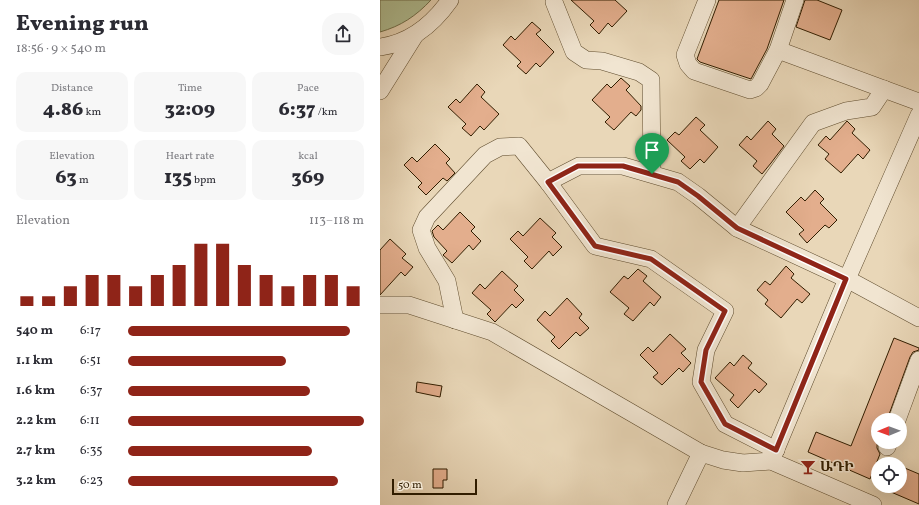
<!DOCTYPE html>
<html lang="en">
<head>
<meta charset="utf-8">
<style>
  body { margin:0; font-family:Vollkorn,"Noto Serif Armenian",serif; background:#f7f7f7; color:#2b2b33; height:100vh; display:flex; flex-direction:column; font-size:15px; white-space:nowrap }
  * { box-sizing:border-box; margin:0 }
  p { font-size:13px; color:#7c7c81 }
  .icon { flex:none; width:22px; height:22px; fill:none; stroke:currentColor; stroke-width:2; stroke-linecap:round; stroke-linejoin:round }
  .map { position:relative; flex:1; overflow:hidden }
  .details { display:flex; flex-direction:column; background:#fff; width:380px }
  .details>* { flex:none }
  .needle { width:26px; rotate:269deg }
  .controls { position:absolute; left:491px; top:413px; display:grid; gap:8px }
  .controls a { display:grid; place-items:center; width:36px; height:36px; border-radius:50%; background:#fff; box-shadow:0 4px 16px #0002; font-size:20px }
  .scale { position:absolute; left:12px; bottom:10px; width:85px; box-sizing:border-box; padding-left:4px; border:2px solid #311d00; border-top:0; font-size:11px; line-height:14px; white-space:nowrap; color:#311d00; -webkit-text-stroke:3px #f1e5d1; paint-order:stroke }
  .pin { position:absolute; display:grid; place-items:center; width:34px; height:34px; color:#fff; margin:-41px -17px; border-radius:50% 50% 50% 0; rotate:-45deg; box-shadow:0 0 4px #0007 }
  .pin .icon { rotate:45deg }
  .round { display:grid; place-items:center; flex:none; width:42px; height:42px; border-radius:16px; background:#f7f7f7 }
  .headline { display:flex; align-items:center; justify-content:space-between; height:68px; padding:0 16px }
  h1 { font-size:22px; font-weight:800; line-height:30px }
  .stats { display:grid; grid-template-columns:repeat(3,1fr); gap:6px; height:68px; padding:4px 16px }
  .stats div { display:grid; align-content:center; border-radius:10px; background:#f7f7f7; text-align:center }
  .stats b { font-size:20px; font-weight:800 }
  .stats small { font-size:11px; font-weight:400 }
  .stats p { font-size:11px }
  .chart { height:112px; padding:8px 16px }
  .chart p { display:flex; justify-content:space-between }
  .chart svg { width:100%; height:72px; margin-top:4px; stroke:#8f2418; stroke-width:6 }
  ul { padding:0 16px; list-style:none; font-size:13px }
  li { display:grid; grid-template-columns:64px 48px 1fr; align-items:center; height:30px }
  li i { height:10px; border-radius:5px; background:#8f2418 }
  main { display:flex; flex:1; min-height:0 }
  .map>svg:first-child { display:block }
</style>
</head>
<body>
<main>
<section class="details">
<div class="headline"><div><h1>Evening run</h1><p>18:56 · 9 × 540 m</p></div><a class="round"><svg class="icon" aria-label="share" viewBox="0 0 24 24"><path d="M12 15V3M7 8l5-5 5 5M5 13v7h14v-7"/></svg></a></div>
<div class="stats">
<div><p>Distance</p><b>4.86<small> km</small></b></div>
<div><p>Time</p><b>32:09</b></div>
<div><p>Pace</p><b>6:37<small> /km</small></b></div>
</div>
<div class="stats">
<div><p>Elevation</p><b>63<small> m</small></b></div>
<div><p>Heart rate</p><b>135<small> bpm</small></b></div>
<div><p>kcal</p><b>369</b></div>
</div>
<div class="chart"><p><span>Elevation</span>113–118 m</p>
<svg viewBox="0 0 160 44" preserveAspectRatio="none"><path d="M5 44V38M15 44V38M25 44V32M35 44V25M45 44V25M55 44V32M65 44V25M75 44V19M85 44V6M95 44V6M105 44V19M115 44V25M125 44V32M135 44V25M145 44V25M155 44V32"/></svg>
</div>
<ul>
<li><b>540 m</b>6:17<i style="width:94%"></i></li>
<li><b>1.1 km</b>6:51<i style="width:67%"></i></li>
<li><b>1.6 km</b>6:37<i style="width:77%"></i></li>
<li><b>2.2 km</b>6:11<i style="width:100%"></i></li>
<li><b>2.7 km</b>6:35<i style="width:78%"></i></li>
<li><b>3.2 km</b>6:23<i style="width:89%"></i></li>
</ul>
</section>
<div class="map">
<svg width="539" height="505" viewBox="0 0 539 505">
  <rect width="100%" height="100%" fill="#e9d7b8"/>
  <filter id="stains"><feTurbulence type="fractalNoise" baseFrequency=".005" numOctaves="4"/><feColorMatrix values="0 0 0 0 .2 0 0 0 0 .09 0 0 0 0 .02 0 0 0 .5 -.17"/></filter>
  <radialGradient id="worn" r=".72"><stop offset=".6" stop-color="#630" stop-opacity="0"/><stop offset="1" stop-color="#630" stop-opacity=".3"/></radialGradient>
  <!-- green -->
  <path fill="#b0bf94" stroke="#706e4a" d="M 0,0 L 51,0 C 36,16 21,26 0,32 Z"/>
  <!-- building -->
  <g fill="#e3ae8d" stroke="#311d00">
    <polygon points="191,0 235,0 247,11 232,27 228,23 219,34 210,25 214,21"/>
    <polygon points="339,0 404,0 387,49 371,79 320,62 317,59"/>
    <polygon points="425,0 437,0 462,10 450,40 416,27"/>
    <polygon points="152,22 161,30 156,34 174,52 160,67 156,63 146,74 137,66 141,62 123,45 131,36 135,40"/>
    <polygon points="241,78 250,86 246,90 261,106 261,110 256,116 251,112 234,130 225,122 230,117 212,100 227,84 231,88"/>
    <polygon points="97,84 105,92 101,97 119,114 104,130 100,126 91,136 82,128 86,124 68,107 76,99 80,103"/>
    <polygon points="316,117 325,125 320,130 338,147 324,163 320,159 310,169 301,161 305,157 287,140 295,132 299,135"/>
    <polygon points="388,121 396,129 392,134 404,146 391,163 382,174 373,166 377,161 359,145 367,136 371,140"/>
    <polygon points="467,121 475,129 472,133 490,150 483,159 478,154 461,173 445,159 449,154 438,145 446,136 450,140"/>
    <polygon points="55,144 70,159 66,163 75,173 67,181 63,178 46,195 38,187 42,183 24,165 32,157 37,162"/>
    <polygon points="435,190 444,199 440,203 457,220 449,228 445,225 427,243 419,234 424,230 406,212 421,197 425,201"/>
    <polygon points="80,212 95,227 91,231 101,241 93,250 89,245 72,263 63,255 67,251 54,237 52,231 58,225 63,230"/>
    <polygon points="160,218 176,233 172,237 182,247 173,256 169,251 152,269 144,261 148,257 130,239 138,231 143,236"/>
    <polygon points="10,239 26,254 22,258 33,267 25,276 21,272 0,295 0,250"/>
    <polygon points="406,266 414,274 411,278 430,294 422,303 417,299 401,318 385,304 388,300 377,290 385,281 390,285"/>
    <polygon points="258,269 267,276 263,281 281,297 274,306 270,302 253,321 244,314 249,308 230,292 244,276 248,279"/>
    <polygon points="122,271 138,286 134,290 144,300 136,308 132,304 115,322 107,314 111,310 92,293 100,284 105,289"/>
    <polygon points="187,298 202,314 199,318 209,328 200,336 196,332 179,349 171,341 175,337 157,320 165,311 170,316"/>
    <polygon points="290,334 306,349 301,353 311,363 303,372 299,368 282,385 273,377 278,373 260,355 268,347 273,352"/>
    <polygon points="514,338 539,348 539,350 533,352 530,357 507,420 498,420 497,448 500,454 490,479 428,452 436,432 471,446"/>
    <polygon points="363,355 372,363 368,368 387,384 379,393 375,389 358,408 350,400 354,395 335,378 350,362 354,366"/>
    <polygon points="37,382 62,386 60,397 36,392"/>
    <polygon points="520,466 539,474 539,504 497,486 520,486"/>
    <polygon points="53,469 67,469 67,480 63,480 63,488 53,488"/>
  </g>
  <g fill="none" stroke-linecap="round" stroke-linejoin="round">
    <defs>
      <g id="minor">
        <polyline points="327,0 305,55 308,64 314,71 370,90 376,88 380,84 398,50 415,0"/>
        <polyline points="174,2 194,52 206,60 222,61 259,72 271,80 272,174"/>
        <path d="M 0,47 C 30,43 53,24 70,0"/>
        <polyline points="398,50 539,102"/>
        <polyline points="0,91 35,35"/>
        <polyline points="168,182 199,166 243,166 298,182 318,196 357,228 467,279 539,318"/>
        <polyline points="357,228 433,123 466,111 492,107 504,89"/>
        <polyline points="0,305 29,305 112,332 321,453"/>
        <polyline points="75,320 67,281 47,248 41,230 47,217 105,155 120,147 139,146 168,182 215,246 271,259 345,311 326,350 321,382 345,424 396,450"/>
        <polyline points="517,420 539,360"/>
        <polyline points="507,447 509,442"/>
        <polyline points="391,461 467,279 539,115"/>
        <polyline points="296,505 321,453 343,460 363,463 391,461 493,505"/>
      </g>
    </defs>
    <!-- minor casing -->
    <use href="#minor" stroke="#5f4c2e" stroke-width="18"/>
    <!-- minor -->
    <use href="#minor" stroke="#f1e5d1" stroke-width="17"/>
  </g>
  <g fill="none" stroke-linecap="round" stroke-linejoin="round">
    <defs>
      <polygon id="route" points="198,166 243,166 298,182 318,196 357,228 466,279 396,450 345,424 321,382 326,350 345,311 271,259 215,246 168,182"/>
    </defs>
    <!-- route casing -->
    <use href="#route" stroke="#fff" stroke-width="8"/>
    <!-- route -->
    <use href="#route" stroke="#8f2418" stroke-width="5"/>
  </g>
  <!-- icons -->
  <defs>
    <symbol id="bar-bare" viewBox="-9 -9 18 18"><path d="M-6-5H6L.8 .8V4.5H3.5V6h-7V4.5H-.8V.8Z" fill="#8f2418" stroke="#f1e5d1" stroke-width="2.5" paint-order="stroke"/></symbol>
  </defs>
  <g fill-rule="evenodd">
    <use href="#bar-bare" x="417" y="456" width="22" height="22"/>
  </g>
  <g text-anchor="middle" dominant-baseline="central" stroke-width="3" stroke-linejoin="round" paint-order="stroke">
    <!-- poi labels -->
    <g font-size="14" font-weight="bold" fill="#311d00" stroke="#f1e5d1" text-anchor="start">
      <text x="440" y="467">ԱԴԻ</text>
    </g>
  </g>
  <rect width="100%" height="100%" filter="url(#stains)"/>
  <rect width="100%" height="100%" fill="url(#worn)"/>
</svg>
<div class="controls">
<a><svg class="needle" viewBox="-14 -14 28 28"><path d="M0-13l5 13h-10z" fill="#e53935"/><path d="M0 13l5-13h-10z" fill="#7c7c81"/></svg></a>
<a><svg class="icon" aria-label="locate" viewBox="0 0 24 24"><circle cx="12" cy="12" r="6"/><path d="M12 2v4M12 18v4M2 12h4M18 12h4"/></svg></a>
</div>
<div class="scale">50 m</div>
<div class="pin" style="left:272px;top:174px;background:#1e9e55"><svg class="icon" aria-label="arrive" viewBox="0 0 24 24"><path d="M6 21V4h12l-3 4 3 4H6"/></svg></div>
</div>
</main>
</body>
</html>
